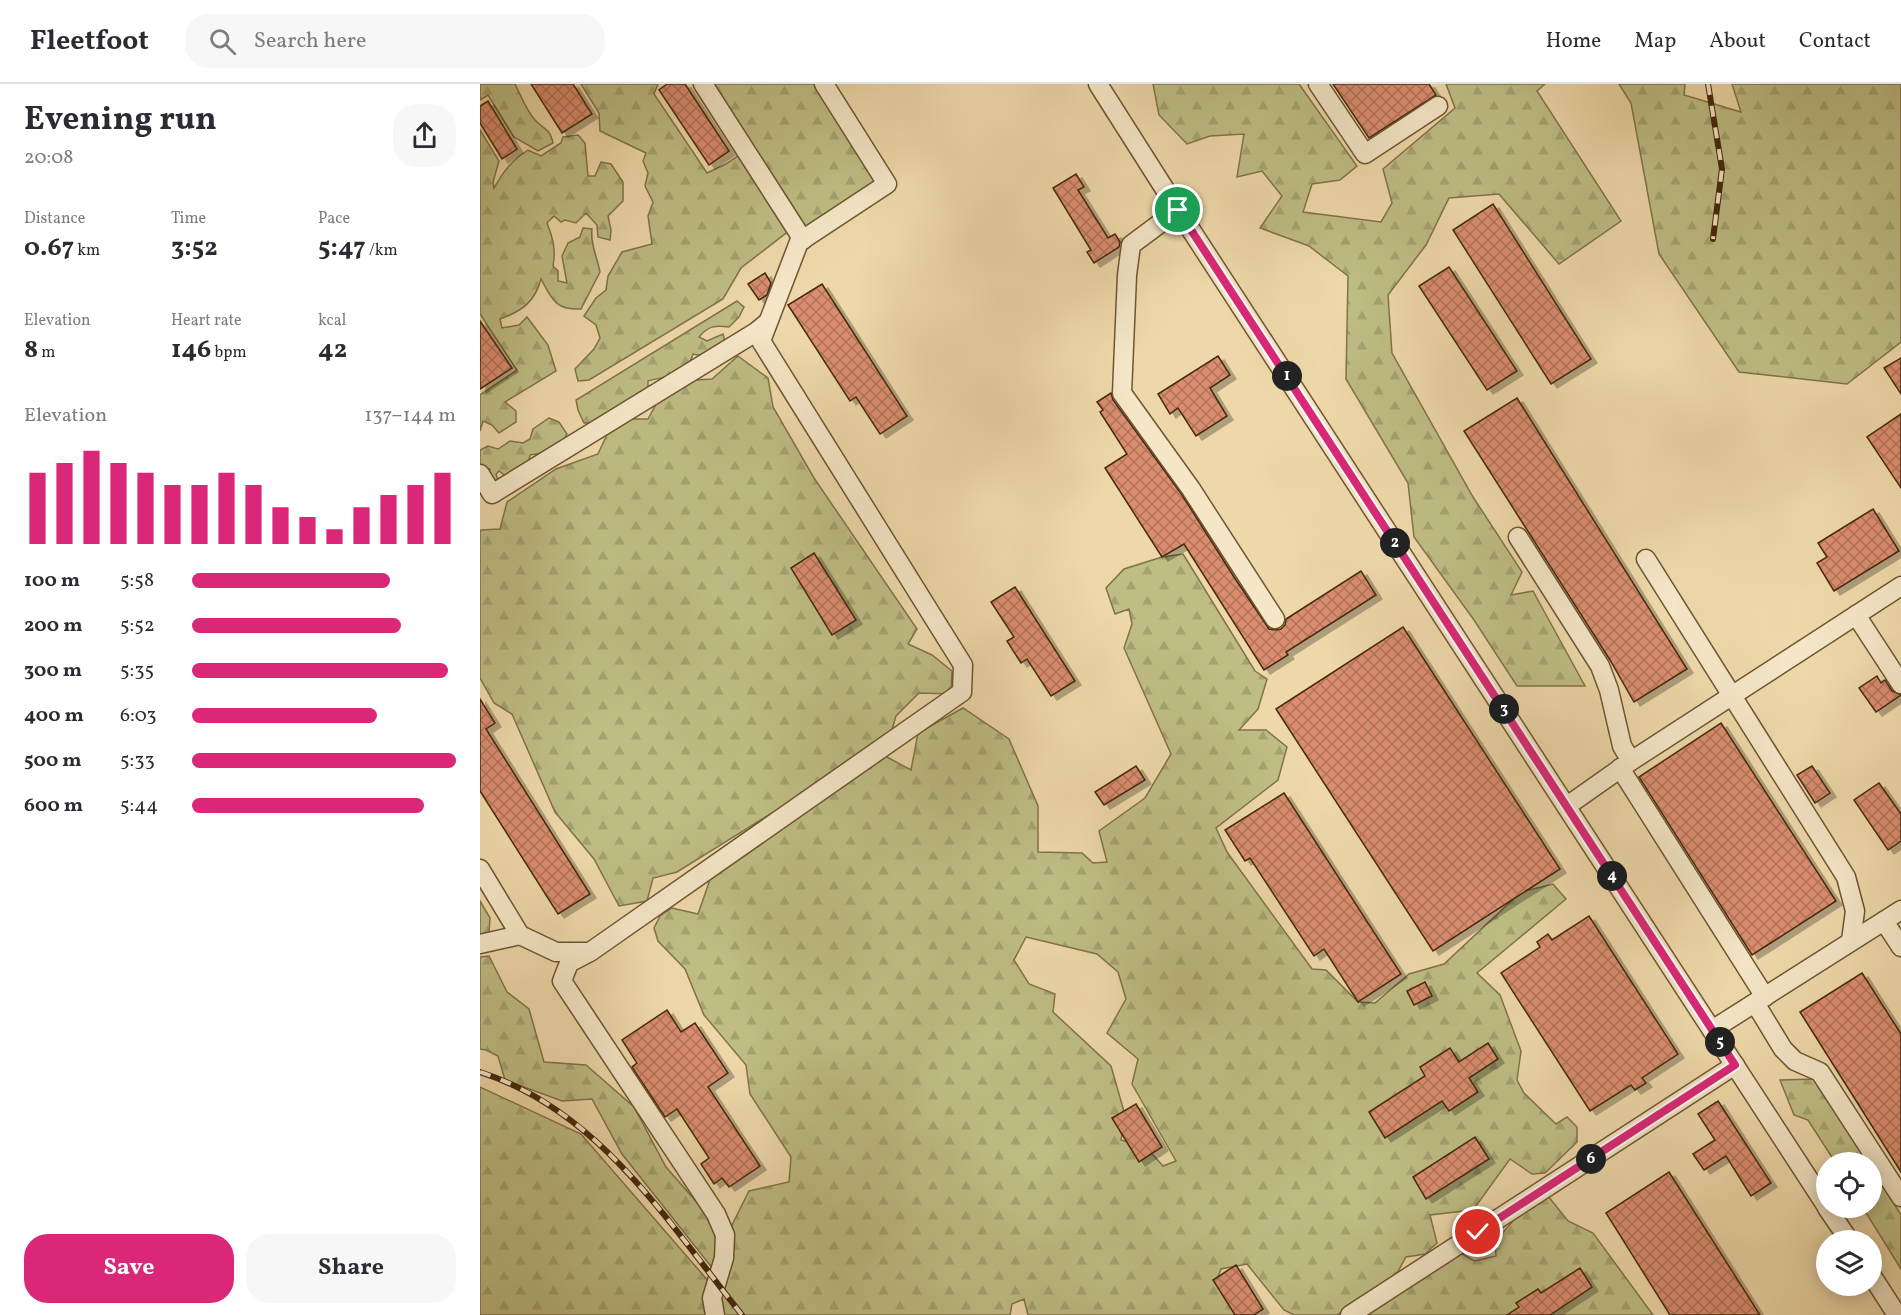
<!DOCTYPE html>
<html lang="en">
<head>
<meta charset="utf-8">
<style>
  body { margin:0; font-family:Vollkorn,serif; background:#f7f7f7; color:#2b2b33; height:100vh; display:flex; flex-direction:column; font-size:22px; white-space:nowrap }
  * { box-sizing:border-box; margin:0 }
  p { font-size:20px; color:#7c7c81 }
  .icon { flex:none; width:33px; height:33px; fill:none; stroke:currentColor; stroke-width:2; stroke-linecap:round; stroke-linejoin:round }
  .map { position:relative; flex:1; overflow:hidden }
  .drawer { display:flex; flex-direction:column; background:#fff; width:480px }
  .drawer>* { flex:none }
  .tools { position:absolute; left:1336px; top:1068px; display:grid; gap:12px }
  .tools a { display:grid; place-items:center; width:66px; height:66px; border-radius:50%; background:#fff; box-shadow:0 3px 15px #0003; font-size:30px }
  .pin { position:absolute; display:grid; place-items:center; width:51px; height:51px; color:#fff; margin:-26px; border:3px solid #fff; border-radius:50%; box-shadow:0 2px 6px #0007 }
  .km { position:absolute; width:30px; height:30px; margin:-15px; border-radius:50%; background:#222; color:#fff; font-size:16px; line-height:30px; text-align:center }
  .round { display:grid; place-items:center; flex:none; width:63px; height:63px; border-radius:24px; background:#f7f7f7 }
  .summary { display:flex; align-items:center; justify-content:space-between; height:102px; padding:0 24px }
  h1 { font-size:33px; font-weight:700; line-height:45px }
  .stats { display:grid; grid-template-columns:repeat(3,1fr); gap:9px; height:102px; padding:6px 24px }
  .stats div { display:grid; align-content:center }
  .stats b { font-size:26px; font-weight:700 }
  .stats small { font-size:16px; font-weight:400 }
  .stats p { font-size:16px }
  .chart { height:168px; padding:12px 24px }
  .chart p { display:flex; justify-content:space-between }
  .chart svg { width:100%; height:108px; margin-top:6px; stroke:#db2777; stroke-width:6 }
  .primary-button { display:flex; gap:12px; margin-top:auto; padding:12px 24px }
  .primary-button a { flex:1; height:69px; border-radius:24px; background:#db2777; color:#fff; font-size:24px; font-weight:700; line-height:69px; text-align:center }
  .primary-button a+a { background:#f7f7f7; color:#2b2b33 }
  ul { padding:0 24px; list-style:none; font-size:20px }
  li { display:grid; grid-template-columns:96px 72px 1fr; align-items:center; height:45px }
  li i { height:15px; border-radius:8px; background:#db2777 }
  header { display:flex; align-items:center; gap:36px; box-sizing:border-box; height:84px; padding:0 30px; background:#fff; border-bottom:2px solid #e1e1e2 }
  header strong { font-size:28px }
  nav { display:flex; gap:33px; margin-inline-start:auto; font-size:21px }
  .search { width:420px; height:54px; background:#f7f7f7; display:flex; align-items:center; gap:15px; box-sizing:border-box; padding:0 21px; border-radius:24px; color:#7c7c81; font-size:22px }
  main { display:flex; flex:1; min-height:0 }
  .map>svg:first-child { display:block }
</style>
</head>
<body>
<header>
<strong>Fleetfoot</strong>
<div class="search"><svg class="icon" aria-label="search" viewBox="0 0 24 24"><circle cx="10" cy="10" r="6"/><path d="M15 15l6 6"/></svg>Search here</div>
<nav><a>Home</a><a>Map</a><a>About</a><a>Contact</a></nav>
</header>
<main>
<section class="drawer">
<div class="summary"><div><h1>Evening run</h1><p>20:08</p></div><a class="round"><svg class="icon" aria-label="share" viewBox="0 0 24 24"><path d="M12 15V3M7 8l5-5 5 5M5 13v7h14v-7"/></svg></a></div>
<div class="stats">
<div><p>Distance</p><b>0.67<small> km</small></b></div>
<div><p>Time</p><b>3:52</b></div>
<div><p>Pace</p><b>5:47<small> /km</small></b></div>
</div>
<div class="stats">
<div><p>Elevation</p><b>8<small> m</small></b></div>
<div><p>Heart rate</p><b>146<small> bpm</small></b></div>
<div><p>kcal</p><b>42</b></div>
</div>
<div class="chart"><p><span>Elevation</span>137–144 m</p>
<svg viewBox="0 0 160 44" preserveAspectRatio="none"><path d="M5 44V15M15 44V11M25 44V6M35 44V11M45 44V15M55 44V20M65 44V20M75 44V15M85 44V20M95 44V29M105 44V33M115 44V38M125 44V29M135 44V24M145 44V20M155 44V15"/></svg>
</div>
<ul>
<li><b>100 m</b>5:58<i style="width:75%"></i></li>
<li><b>200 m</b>5:52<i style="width:79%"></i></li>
<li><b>300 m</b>5:35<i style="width:97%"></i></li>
<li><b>400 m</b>6:03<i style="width:70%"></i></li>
<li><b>500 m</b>5:33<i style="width:100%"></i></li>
<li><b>600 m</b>5:44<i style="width:88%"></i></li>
</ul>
<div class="primary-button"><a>Save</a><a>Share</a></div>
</section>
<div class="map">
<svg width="1421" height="1231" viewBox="0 0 1421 1231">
  <defs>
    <pattern id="forest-firs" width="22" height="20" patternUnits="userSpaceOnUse" patternTransform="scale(1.5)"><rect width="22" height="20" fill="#bebd84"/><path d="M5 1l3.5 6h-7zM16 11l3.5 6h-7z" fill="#a4a271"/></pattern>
    <pattern id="building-cross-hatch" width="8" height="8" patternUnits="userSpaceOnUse" patternTransform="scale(1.5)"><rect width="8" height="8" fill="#da8d6f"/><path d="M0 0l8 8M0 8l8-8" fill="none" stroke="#b27359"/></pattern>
    <filter id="shadow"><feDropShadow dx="6" dy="4" stdDeviation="0" flood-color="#0004"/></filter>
  </defs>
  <rect width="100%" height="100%" fill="#eed8a9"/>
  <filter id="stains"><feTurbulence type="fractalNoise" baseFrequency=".00333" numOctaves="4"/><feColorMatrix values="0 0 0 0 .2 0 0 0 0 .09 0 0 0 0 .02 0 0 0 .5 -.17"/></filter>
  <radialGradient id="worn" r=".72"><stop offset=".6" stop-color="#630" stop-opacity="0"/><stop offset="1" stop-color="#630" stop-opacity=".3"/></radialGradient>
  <!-- forest -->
  <g fill="url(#forest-firs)" stroke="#817348" stroke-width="1.5" fill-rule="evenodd">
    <path d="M 0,0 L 35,0 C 41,12 46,26 55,36 C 64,46 70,44 73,59 L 58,67 L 34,53 L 8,11 L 0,16 Z"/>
    <polygon points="101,0 178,0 174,10 227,89 246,80 258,72 268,79 310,146 261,184 243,215 109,296 98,297 95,285 114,265 120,254 116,241 104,232 116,214 126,206 128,192 142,168 172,160 168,132 173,118 165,102 168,89 163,77 166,69 120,47 119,29"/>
    <polygon points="230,0 337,0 397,96 325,144"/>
    <polygon points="673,0 819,0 877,82 860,96 832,100 823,128 901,138 912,119 903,85 975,24 966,0 1065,0 1057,7 1141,137 1079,180 1019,110 969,114 946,161 908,211 912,269 993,413 1042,488 1031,511 1053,507 1105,602 1037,602 994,536 934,453 928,399 866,295 868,192 829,162 780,144 802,112 782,87 757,93 764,50 730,52 707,60 679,31"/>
    <polygon points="1139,0 1205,0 1204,11 1261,28 1252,0 1421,0 1421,258 1367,300 1259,288 1179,170 1151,19"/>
    <path d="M 0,46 L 19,77 L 13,98 L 14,104 C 24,87 30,78 48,66 L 61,72 L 81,59 L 83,53 L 98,51 L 105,59 L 108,92 L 115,92 L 121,78 L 131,80 L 143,98 L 143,117 L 128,132 L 131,146 L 130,156 L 118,153 L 117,141 L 106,129 L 96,139 L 85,136 L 81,138 L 74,132 L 67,139 C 73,154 76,166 73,182 L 78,187 L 78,197 L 87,199 L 82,172 L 88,159 L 100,153 L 103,144 L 112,145 C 110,159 117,173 120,188 L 101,225 C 75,226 72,215 61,195 C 55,218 42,227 20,235 L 22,244 L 39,241 L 47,233 L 68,261 L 76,287 L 25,318 L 36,327 L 36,338 L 19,349 L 12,341 L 3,337 L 0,347 L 0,311 L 37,286 L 0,230 Z"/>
    <path d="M 257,217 L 264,223 L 259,233 L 249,243 C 235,241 228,242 219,253 L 227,257 L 243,250 L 246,261 L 229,273 L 213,270 C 207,293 188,291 168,297 L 168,308 L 117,339 L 104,339 L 98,326 L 96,316 Z"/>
    <polygon points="258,272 288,294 293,323 334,394 437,545 428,560 452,571 472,587 471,610 439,609 416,632 409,656 197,788 173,794 167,817 139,822 114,775 75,728 32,630 14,619 0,594 0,448 1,446 20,445 27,418 76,385 118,370 129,346 150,335 168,335 180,313 200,297 232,295"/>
    <path d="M 69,334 L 79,338 L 87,350 C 80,365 66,369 50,371 L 48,382 L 27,393 L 19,387 L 16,390 L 19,400 L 12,402 L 9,389 L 10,385 L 0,383 L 0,366 L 8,362 L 18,365 L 30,357 L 43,359 L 50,355 L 53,345 Z"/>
    <path d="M 703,470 L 775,587 L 787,595 L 778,625 L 759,646 L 786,646 L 807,663 L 798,696 L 736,744 L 747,768 L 832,885 L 846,886 L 878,918 L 895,919 L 929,890 L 964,880 L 1041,808 L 1073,800 L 1086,815 L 997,889 L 1020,911 L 1041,967 L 1037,996 L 1044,1009 L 1076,1040 L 1087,1033 L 1097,1043 L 1097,1058 L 1065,1089 L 1052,1090 L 1030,1075 L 993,1126 L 950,1131 L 957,1159 L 945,1170 L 926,1173 L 911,1200 L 857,1231 L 814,1231 L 804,1226 L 767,1180 L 741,1185 L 736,1198 L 758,1231 L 548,1231 L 544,1215 L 532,1220 L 530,1231 L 0,1231 L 0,1003 L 101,1050 L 236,1206 L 241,1195 L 142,1070 L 112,1015 L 82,1017 L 25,996 L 18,972 L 6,966 L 0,965 L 0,873 L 9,872 L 27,908 L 49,925 L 64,978 L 106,981 L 154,1023 L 186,1083 L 228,1131 L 252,1141 L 269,1107 L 309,1098 L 311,1073 L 270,1010 L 266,981 L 224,931 L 205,885 L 178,857 L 174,844 L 180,832 L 192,824 L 218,830 L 232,790 L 405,672 L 431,686 L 438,649 L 483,624 L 529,655 L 558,722 L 558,768 L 602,769 L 613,779 L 627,778 L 619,747 L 665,714 L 691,670 L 644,564 L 652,540 L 649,525 L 635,530 L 626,504 L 644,485 L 682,473 ZM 546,853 L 617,870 L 638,888 L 646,915 L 627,949 L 658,975 L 652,1000 L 696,1077 L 683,1082 L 666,1063 L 641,1056 L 645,1031 L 631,982 L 573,928 L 575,910 L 549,900 L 534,876 Z"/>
    <polygon points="0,817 10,834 9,849 0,851"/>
    <polygon points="1337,995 1388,1078 1355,1078 1328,1036 1314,1031 1300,996"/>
    <polygon points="1392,1084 1421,1131 1421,1185 1383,1124 1392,1124"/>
    <polygon points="1068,1112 1088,1137 1113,1149 1173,1231 870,1231 976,1166 994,1177 1016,1172 1015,1158 1043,1125"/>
  </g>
  <!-- building -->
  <g fill="url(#building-cross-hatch)" stroke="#44290b" stroke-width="1.5" filter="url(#shadow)">
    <polygon points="51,0 93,0 112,30 82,49"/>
    <polygon points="187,0 205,0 249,67 229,81 179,6"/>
    <polygon points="853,0 949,0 956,11 889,54"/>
    <polygon points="8,17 37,65 22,75 0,39 0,22"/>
    <polygon points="596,90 604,103 598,106 628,154 635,150 640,158 639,163 614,179 607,168 611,166 573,104"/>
    <polygon points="1013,120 1111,275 1071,300 973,146"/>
    <polygon points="969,183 1037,287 1007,306 939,202"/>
    <polygon points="285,189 291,199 287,211 279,216 268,200"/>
    <polygon points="342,200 427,332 400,350 376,313 370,317 308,221"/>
    <polygon points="0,237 32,284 0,305"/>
    <polygon points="738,272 750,291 730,304 747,332 716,352 698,324 690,330 678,310"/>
    <polygon points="1421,274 1421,310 1404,284"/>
    <polygon points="631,309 633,316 702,411 754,493 789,545 795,546 801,545 805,541 806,535 881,487 896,511 806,568 808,571 784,586 704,460 682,473 625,384 647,370 620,328 623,326 617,318"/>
    <polygon points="1037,314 1207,585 1154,618 1130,576 984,347"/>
    <polygon points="1421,330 1421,404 1387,353"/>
    <polygon points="1393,425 1419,467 1354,507 1337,479 1347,473 1338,459"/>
    <polygon points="334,469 376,536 352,551 311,484"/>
    <polygon points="535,503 595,597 571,612 547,575 541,579 527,557 534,553 511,518"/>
    <polygon points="923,543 1080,785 953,867 796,625"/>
    <polygon points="1397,592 1401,599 1405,596 1412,607 1421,611 1396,628 1379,604"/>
    <polygon points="0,615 15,639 6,645 110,810 78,830 0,707"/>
    <polygon points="1241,639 1356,817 1272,871 1159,693"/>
    <polygon points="656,682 665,696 624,721 615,708"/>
    <polygon points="1332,682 1350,709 1335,719 1317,691"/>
    <polygon points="1399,699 1421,730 1421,757 1408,766 1374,716"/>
    <polygon points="804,709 921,890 878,918 844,865 834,872 770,774 765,777 745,746"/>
    <polygon points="1109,832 1198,970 1162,994 1166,999 1155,1006 1151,1001 1110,1027 1021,889 1060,863 1057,858 1068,850 1072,856"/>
    <polygon points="1382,889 1421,950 1421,1088 1320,928"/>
    <polygon points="945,898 952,912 934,921 927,907"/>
    <polygon points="187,926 201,948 215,939 248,989 228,1003 280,1082 249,1103 242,1094 234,1100 221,1080 229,1074 197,1025 185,1033 152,983 157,979 142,956"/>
    <polygon points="1008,959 1018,975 989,994 998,1008 969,1027 962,1017 905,1054 889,1028 945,992 940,983 970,964 979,978"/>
    <polygon points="1238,1017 1291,1099 1271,1112 1246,1072 1224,1086 1213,1070 1235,1056 1218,1030"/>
    <polygon points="656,1020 682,1063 659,1078 632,1034"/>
    <polygon points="995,1053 1009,1075 946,1115 933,1093"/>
    <polygon points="1189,1088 1280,1231 1190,1231 1126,1129"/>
    <polygon points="756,1181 783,1225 774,1231 755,1231 733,1196"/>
    <polygon points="1100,1184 1112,1203 1070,1231 1027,1231 1039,1223 1036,1219 1058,1205 1061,1209"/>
  </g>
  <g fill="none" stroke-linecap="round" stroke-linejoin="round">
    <defs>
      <g id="minor">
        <polyline points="223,0 323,156"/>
        <polyline points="618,0 698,126 1347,1123"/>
        <polyline points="838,0 885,70 958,22"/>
        <polyline points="698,126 651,161 647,191 642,309 711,405 795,535"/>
        <polyline points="0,390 12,410 276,248 287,239"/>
        <polyline points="1038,453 1120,582 1129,606 1142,662 1151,677"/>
        <polyline points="1166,475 1366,793 1375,827 1371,857"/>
        <polyline points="1376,531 1421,600"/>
        <polyline points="1140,684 1285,913"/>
        <polyline points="1087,722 1151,677 1421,502"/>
        <polyline points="0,785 40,851 76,868 110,868 482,608 483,581 281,257 319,158 407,100 344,0"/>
        <polyline points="1404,837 1421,863"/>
        <polyline points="0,860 40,851"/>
        <polyline points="108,869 89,879 82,897 236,1130 245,1151 244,1174 232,1214 235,1231"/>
        <polyline points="1275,919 1303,965 1315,977 1340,988 1421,1113"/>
        <polyline points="1232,946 1421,826"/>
        <polyline points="1347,1124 1369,1156"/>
        <polyline points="1392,1192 1417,1231"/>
        <polyline points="870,1231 1255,981"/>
      </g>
    </defs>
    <!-- minor casing -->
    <use href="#minor" stroke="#6e5532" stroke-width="21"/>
    <!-- minor -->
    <use href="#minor" stroke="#f4e6c7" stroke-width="18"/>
    <defs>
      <g id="rail">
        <polyline points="1228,0 1242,85 1233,155"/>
        <path d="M 0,988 C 119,1026 188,1138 262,1231"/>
      </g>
    </defs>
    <!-- rail casing -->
    <use href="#rail" stroke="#44290b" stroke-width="6"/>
    <!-- rail -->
    <use href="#rail" stroke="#f4e6c7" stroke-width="4" stroke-dasharray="11" stroke-linecap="butt"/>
  </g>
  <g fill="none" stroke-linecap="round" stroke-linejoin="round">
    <defs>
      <polyline id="route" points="698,126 1255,981 998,1148"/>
    </defs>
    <!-- route casing -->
    <use href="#route" stroke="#fff" stroke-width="12"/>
    <!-- route -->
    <use href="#route" stroke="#db2777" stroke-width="8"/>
  </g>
  <rect width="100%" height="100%" filter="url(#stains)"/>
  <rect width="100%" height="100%" fill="url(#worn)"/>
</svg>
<div class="tools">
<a><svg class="icon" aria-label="locate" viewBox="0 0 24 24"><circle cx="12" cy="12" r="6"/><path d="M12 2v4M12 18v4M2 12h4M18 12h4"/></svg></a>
<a><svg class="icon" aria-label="layers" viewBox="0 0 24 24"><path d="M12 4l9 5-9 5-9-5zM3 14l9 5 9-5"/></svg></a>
</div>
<div class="pin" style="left:698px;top:126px;background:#1e9e55"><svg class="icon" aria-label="arrive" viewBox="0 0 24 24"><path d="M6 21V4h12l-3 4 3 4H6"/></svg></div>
<div class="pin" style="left:998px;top:1148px;background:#d93025"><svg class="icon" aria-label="check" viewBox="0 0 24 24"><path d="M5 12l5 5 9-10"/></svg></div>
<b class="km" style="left:807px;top:292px">1</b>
<b class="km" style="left:915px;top:459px">2</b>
<b class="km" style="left:1024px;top:625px">3</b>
<b class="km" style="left:1132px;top:792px">4</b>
<b class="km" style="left:1240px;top:958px">5</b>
<b class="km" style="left:1111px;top:1075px">6</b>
</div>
</main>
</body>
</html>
